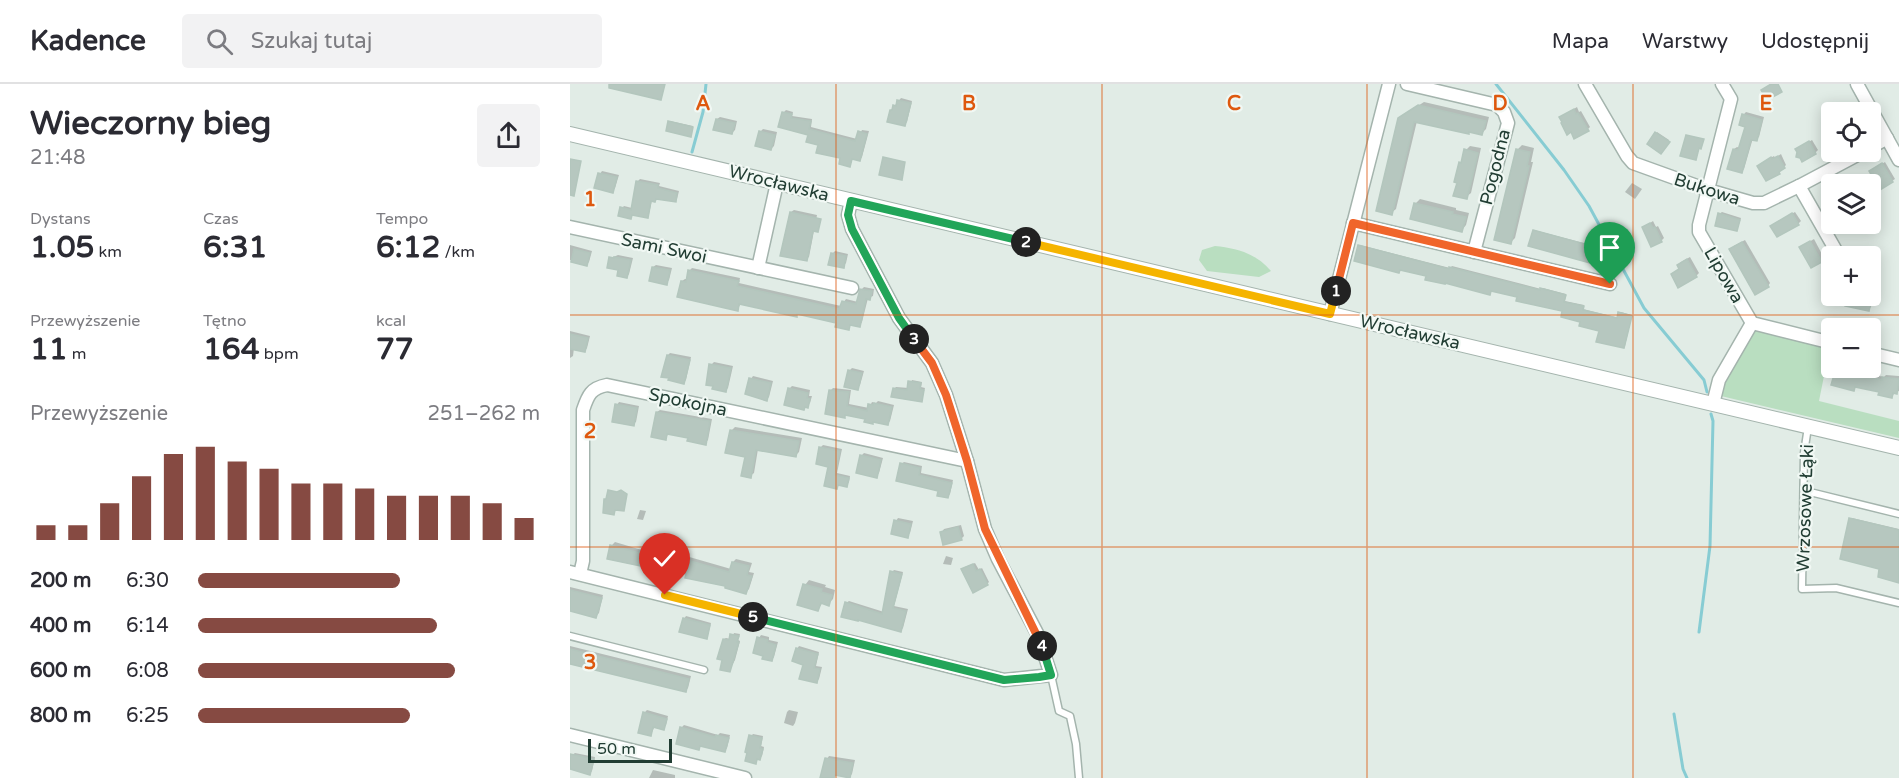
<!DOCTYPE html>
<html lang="pl">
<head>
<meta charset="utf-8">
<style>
  body { margin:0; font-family:"Varela Round",sans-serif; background:#f2f2f3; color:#2b2b33; height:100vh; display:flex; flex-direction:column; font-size:22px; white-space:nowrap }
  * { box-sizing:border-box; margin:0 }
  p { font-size:20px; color:#7c7c81 }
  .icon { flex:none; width:33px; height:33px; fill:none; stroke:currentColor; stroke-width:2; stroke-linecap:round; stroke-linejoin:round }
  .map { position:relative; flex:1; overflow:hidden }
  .details { display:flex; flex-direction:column; background:#fff; width:570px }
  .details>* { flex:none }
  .tools { position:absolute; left:1251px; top:18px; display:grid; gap:12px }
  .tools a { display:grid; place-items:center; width:60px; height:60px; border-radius:6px; background:#fff; box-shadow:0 3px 15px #0003; font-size:30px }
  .scale { position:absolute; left:18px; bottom:15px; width:84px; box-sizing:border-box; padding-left:6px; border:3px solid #213d33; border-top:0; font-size:16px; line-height:21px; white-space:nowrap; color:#213d33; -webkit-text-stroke:4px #f1f8f4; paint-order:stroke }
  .pin { position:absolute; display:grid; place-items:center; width:51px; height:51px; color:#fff; margin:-62px -26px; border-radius:50% 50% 50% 0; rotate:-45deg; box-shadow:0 0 6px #0007 }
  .pin .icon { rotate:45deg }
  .km { position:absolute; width:30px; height:30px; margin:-15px; border-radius:50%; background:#222; color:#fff; font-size:16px; line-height:30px; text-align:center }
  .round { display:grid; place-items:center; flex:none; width:63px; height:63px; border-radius:6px; background:#f2f2f3 }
  .headline { display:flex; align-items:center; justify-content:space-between; height:102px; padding:0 30px }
  h1 { font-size:33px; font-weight:800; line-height:45px }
  .stats { display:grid; grid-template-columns:repeat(3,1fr); gap:9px; height:102px; padding:6px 30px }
  .stats div { display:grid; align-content:center }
  .stats b { font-size:30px; font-weight:800 }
  .stats small { font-size:16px; font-weight:400 }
  .stats p { font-size:16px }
  .chart { height:168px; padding:12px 30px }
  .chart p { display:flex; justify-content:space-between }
  .chart svg { width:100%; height:108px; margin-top:6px; stroke:#864a42; stroke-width:6 }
  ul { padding:0 30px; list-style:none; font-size:20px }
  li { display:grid; grid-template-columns:96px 72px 1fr; align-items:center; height:45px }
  li i { height:15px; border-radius:8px; background:#864a42 }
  header { display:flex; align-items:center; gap:36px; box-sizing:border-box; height:84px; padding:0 30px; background:#fff; border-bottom:2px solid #e1e1e2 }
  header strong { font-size:28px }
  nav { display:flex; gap:33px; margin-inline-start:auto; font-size:21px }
  .search { width:420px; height:54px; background:#f2f2f3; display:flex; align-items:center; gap:15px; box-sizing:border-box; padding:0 21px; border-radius:6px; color:#7c7c81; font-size:22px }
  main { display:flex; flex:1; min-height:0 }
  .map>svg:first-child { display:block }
</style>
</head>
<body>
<header>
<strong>Kadence</strong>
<div class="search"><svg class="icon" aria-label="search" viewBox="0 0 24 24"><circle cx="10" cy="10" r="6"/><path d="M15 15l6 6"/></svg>Szukaj tutaj</div>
<nav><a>Mapa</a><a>Warstwy</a><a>Udostępnij</a></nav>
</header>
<main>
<section class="details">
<div class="headline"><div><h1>Wieczorny bieg</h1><p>21:48</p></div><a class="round"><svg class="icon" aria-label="share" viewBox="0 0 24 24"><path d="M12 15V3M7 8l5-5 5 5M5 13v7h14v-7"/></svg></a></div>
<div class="stats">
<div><p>Dystans</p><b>1.05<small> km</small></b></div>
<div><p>Czas</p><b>6:31</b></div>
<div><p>Tempo</p><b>6:12<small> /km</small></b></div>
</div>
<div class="stats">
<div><p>Przewyższenie</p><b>11<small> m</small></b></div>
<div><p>Tętno</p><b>164<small> bpm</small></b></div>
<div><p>kcal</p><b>77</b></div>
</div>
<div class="chart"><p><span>Przewyższenie</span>251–262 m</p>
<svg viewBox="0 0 160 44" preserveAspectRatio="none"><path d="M5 44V38M15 44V38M25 44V29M35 44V18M45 44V9M55 44V6M65 44V12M75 44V15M85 44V21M95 44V21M105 44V23M115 44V26M125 44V26M135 44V26M145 44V29M155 44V35"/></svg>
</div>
<ul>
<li><b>200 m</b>6:30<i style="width:59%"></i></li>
<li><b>400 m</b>6:14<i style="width:70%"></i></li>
<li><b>600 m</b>6:08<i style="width:75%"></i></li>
<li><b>800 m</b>6:25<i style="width:62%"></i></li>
</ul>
</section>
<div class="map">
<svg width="1329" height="694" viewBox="0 0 1329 694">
  <rect width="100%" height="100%" fill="#e1ece6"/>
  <!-- green -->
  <g fill="#b9dec0">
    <path d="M 645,162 C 667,164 687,170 701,187 L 689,193 L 637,187 L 629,176 L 632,166 Z"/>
    <polygon points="1183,246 1250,260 1259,267 1249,317 1329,337 1329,354 1151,312 1155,298"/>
  </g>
  <!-- shadow -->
  <g fill="#0003">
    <polygon points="331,14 342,17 337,38 335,40 321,26"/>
    <polygon points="854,18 919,33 916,45 912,49 847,37 826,125 821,129 829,34"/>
    <polygon points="1007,23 1009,28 1011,27 1020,43 1018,45 991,33"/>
    <polygon points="216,26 223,28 222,32 242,35 241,43 287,55 292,46 299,47 292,73 290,76 283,74 280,81 272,73 250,60 213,29"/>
    <polygon points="1176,28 1194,33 1189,53 1186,55 1183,54 1174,85 1172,87 1164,65 1167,63 1170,64 1177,41 1173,31"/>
    <polygon points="150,33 167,37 165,46 162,49 147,35"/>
    <polygon points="100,37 123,42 121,50 99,38"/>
    <polygon points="193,45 207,48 204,62 201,65 190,48"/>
    <polygon points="1087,48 1099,56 1091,68 1079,59"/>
    <polygon points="1242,56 1248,66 1245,69 1230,63"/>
    <polygon points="952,61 964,64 961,78 963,78 945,154 940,159 947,66"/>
    <polygon points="900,62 911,64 901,109 896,113 888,98 890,79 893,75 896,66"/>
    <polygon points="1211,70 1216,81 1209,88 1192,79 1204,72 1205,74"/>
    <polygon points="1315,78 1325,95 1322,97 1301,87"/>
    <polygon points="32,87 49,91 45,104 43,107 30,90"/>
    <polygon points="70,95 90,99 89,102 109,107 107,115 105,117 87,114 82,116 79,130 77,132 63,131 61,133 52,124 54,122 62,124 68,97"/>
    <polygon points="1062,99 1072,105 1065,115 1055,108"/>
    <polygon points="850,115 886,124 886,126 899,129 896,141 892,146 845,120"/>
    <polygon points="224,126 247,131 239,173 236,175 221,128"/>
    <polygon points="1152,128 1171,134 1167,146 1149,130"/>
    <polygon points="1225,128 1231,137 1228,140 1205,139"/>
    <polygon points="1083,137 1086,143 1088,142 1094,154 1091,157 1074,143"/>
    <polygon points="964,146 1029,163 1025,177"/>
    <polygon points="1244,155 1254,174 1242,182 1234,161"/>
    <polygon points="1175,156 1200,199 1198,202 1164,162"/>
    <polygon points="0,161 22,167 19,178 17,180 0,176"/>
    <polygon points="790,161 880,184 882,182 971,205 973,204 996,210 995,217 1014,221 1013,225 1049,234 1051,228 1062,231 1055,262 1054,263 1030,245 994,226 922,205 920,209 831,184 829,188 789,162"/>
    <polygon points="265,167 278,170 276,179 273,182 262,170"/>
    <polygon points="48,171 63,174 59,190 57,193 41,174"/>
    <polygon points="1120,173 1129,189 1126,192 1103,190 1110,184 1108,181 1111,178"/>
    <polygon points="86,181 102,184 99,196 96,199 83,183"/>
    <polygon points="122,184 170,194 169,199 271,222 276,215 288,218 291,206 294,203 304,205 303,212 298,214 292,238 290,241 281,239 278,244 267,238 171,219 168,225 112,197 115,195 118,195 120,186"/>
    <polygon points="1303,211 1301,223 1298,225 1277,221 1279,212"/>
    <polygon points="0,247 20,252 17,264 15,267 4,264 3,272 0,274"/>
    <polygon points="100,269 121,273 116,296 114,298 98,271"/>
    <polygon points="144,278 163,282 158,304 156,306 141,281"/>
    <polygon points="282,284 294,287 290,301 288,304 279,287"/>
    <polygon points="1267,284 1291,284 1290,288 1314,293 1316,291 1329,292 1329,307 1325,308 1322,313 1311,307 1287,302 1284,305 1263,300"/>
    <polygon points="183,292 203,297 199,313 196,316 181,295"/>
    <polygon points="342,296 352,298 351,303 355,304 351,317 324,305 326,303 339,304"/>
    <polygon points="222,302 240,306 239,312 242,312 240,319 233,325 216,320 220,304"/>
    <polygon points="263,304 281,306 279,320 299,324 302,318 306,319 308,317 324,321 320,337 318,339 277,330 274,333 261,306"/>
    <polygon points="49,318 69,322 66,338 63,340 47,321"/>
    <polygon points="90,326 142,335 138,356 135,359 99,349 95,355 87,328"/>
    <polygon points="165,343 232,354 229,368 226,371 188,365 184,389 180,392 177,372 161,347"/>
    <polygon points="253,361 272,365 267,389 280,392 279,398 277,401 269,401 267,404 260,382 251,363"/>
    <polygon points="294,369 313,374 309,389 306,392 291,372"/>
    <polygon points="334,378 352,382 351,389 383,396 380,410 377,413 331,380"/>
    <polygon points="70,426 76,427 73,436 67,435"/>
    <polygon points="328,434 343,437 340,449 337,452 326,437"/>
    <polygon points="1282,434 1329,445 1329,497 1311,483"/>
    <polygon points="391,441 394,452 391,455 372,448 374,445"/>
    <polygon points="45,458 82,469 84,461 87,458 110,464 109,470 161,485 163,478 166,475 182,479 179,488 184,489 179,505 176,508 157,501 96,483 94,486 39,474 42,461"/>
    <polygon points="376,472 383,474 381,481 373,480"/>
    <polygon points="405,479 409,486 412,484 419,498 417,500 395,483"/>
    <polygon points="324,486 333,488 324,522 338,525 333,544 330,547 276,519 279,517 314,528 322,488"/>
    <polygon points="239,496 256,501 255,503 265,506 263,515 258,520 253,518 248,525 235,501"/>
    <polygon points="0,503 33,511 29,529 26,532 0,526"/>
    <polygon points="116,532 141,539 138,551 136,553 114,535"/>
    <polygon points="164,549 170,550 168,556 170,557 165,576 159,587 154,555 156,554 161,555"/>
    <polygon points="191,551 199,553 199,556 208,558 204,573 202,576 189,554"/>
    <polygon points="0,562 121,592 118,604 115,607 0,578"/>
    <polygon points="229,562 249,568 246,582 252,583 249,595 246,598 227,565"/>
    <polygon points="77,626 98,632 96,641 93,644 85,642 81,650 74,629"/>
    <polygon points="219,626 228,628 225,639 223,642 214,639 217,628"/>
    <polygon points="114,641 148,651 150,649 160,651 157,664 155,666 131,661 128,664 111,644"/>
    <polygon points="183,650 193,652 191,662 194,663 192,672 185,678 181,652"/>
    <polygon points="5,669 25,673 22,687 20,689 0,683 2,671"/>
    <polygon points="259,672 285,676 282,690 279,693 266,690 264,694 255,694 257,675"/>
    <polygon points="83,686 105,691 105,694 79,694"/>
  </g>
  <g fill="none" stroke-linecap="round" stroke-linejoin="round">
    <!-- stream -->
    <g stroke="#87ccd3" stroke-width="3">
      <polyline points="926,0 994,86 1019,122 1074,224 1134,296 1137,308"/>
      <polyline points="122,68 133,28 136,0"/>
      <polyline points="1129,548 1140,462 1143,337 1141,330"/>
      <polyline points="1104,630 1113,685 1117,694"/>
    </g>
  </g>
  <!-- building -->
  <g fill="#b6c7bf" stroke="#b3c6bd" stroke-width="1.5">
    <polygon points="39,0 95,0 91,16 39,4"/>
    <polygon points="1201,0 1208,0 1212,8 1197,16 1191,6"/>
    <polygon points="327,16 341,19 335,42 317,38 320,26 322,26 323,21 326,22"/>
    <polygon points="848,21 916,37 912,51 899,48 899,50 844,38 822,131 806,127 828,34"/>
    <polygon points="1004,25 1006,30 1008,29 1019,47 1004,55 1001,48 997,51 991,39 992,38 989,33"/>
    <polygon points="212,28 222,30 221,34 241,37 239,45 261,51 285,57 288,47 297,50 290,77 282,75 280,83 269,80 270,74 246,69 248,61 236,58 238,51 208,43"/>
    <polygon points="1172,30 1192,36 1187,57 1181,56 1172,89 1157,85 1163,65 1168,66 1175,43 1169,41"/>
    <polygon points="146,35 165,39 162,50 143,46"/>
    <polygon points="98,37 123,43 121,53 96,47"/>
    <polygon points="189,47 205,51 201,66 185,62"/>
    <polygon points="1085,48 1100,58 1091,70 1077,60"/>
    <polygon points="1116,51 1134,55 1131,65 1129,64 1126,76 1110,72"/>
    <polygon points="1239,57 1246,70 1232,78 1230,74 1226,73 1227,68 1225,65"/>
    <polygon points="894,65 908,69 897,115 883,112 887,99 884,98 889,78 891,79"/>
    <polygon points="946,65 960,68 957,82 959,82 941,160 924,156"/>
    <polygon points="1208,72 1215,84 1209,88 1210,90 1196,97 1187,82 1201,73 1202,75"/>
    <polygon points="313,73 335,78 332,96 309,91"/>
    <polygon points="0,75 11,77 4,112 0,111"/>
    <polygon points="1312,79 1323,98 1310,106 1299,87"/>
    <polygon points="28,89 47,93 43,109 24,104"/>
    <polygon points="66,97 88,101 88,104 107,109 106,118 86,115 85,118 81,117 78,134 62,131 61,135 48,132 50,123 61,126"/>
    <polygon points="844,119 883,128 882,130 896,133 892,148 840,135"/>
    <polygon points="220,128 251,135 248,148 243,147 237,177 210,172"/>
    <polygon points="1148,129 1170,136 1167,147 1145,142"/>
    <polygon points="1222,129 1229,141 1207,153 1200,142"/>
    <polygon points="1080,139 1083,144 1085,143 1092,158 1081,163 1072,143"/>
    <polygon points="963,146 1029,164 1024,180 958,162"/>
    <polygon points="1240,157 1252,178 1241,184 1229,163"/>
    <polygon points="1172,158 1199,203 1185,211 1159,165"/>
    <polygon points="788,161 879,185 879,183 970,206 970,204 996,211 994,218 1014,222 1013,226 1047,234 1048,228 1062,232 1054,264 1026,258 1029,247 1009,242 1010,238 991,233 992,227 946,217 947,213 921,207 920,211 875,199 875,200 855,196 856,192 830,186 829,189 784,177"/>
    <polygon points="4,165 20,169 17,182 1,178"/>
    <polygon points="261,169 276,172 274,184 258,181"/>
    <polygon points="39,173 44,174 44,173 61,176 57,194 47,192 48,186 37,184"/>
    <polygon points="1117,175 1127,193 1108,204 1101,190 1109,185 1107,181"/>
    <polygon points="82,183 100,186 97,201 79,197"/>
    <polygon points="118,186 169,197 167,202 269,225 272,217 286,220 290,205 302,207 300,216 296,215 290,243 280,241 279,246 265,243 266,239 227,230 227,233 169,220 168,227 107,213 111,197 116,198"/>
    <polygon points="1278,212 1302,214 1299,227 1275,222"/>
    <polygon points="0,250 18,254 15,268 0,265"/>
    <polygon points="97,271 120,276 114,300 98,296 99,294 91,293"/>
    <polygon points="139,280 161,284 156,308 142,305 143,302 136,301"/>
    <polygon points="1266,284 1289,287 1288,290 1312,296 1312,293 1329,295 1327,310 1323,309 1322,314 1308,311 1309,308 1285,303 1284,307 1261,301"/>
    <polygon points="278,286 292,289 288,306 274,303"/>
    <polygon points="179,294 201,299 197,317 175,310"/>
    <polygon points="338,297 351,299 350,305 354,306 352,318 321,313 323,304 337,306"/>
    <polygon points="218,304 238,309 237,314 240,315 238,324 235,323 234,326 214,321"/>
    <polygon points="259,306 279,308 277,322 297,327 298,320 303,321 304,319 322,323 318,341 303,338 303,340 294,338 295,335 275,331 275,334 255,330"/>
    <polygon points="45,320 67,324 64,342 42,338"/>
    <polygon points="86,328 140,337 136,361 117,357 118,354 97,350 96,356 81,353"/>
    <polygon points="160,346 229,357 226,373 186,366 181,394 171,392 175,373 155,369"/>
    <polygon points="249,363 270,367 265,391 279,394 277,403 268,401 267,405 254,402 258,383 246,380"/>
    <polygon points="290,371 311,376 307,394 286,389"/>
    <polygon points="330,379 350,384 349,391 382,399 378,414 367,412 368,407 360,405 326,397"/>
    <polygon points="38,406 47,408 51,406 57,410 54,427 45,426 44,431 33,429 34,415 36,415"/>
    <polygon points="1279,434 1329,446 1329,499 1308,493 1309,485 1270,475"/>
    <polygon points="324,436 341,440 338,454 321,450"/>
    <polygon points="388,443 392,456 373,461 370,448"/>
    <polygon points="40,461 80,472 82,461 108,467 106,473 159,488 162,478 179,482 177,491 182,492 176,510 155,504 155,502 115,494 116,490 95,484 94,487 37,475"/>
    <polygon points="403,480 406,487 410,485 418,501 403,509 391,485"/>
    <polygon points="320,487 332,490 323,524 336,527 331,548 288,536 288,537 271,533 275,518 312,530"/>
    <polygon points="233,500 252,505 251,508 262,511 259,522 251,519 248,527 227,521"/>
    <polygon points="0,506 32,514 26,534 0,527"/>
    <polygon points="113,534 140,541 137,555 109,548"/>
    <polygon points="160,550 169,552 167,558 169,558 160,588 150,586 152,576 147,575 153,555 159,556"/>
    <polygon points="187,553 198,556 197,558 206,561 202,577 192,575 193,572 183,569"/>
    <polygon points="226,564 248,570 244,584 250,585 247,599 229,595 233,581 222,577"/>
    <polygon points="0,565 119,595 116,608 0,580"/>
    <polygon points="73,628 97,635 94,646 83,643 81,652 68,649"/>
    <polygon points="110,643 145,653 146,651 159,654 155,668 130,662 129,666 106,660"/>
    <polygon points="179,651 192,654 190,664 193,665 190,676 187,675 186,680 175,677 177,669 175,668"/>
    <polygon points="0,670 24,675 20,691 0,685"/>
    <polygon points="255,674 283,679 280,694 265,691 264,694 250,694"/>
  </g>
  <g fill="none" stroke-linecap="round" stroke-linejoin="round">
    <defs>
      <g id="service">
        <polyline points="1238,343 1234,369 1232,505 1266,504 1329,519"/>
        <polyline points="1234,410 1244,409 1329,430"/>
        <polyline points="0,552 134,586"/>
        <polyline points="481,591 489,627 500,632 506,660 509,694"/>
      </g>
      <g id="minor">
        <polyline points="837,0 927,21 934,28 938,39 904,168"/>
        <polyline points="1015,0 1057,72 1063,79 1138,106 1183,119 1194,119 1229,102 1293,68"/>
        <polyline points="1152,0 1161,15 1129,141 1129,148 1182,239 1262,259"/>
        <polyline points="1287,0 1329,76"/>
        <polyline points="1300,64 1317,54"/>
        <polyline points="1229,102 1269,172"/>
        <polyline points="783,139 1040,200"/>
        <polyline points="0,143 282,204"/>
        <polyline points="188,184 207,99"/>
        <polyline points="760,230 819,0"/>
        <polyline points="1300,269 1329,276"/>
        <polyline points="1143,320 1149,296 1182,239"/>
        <polyline points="0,488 434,596 481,591 468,551 428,475 415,445 397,377 376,311 362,279 329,234 282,145 278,131 281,117"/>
        <path d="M 10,490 L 13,477 L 13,326 C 18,311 21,304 37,301 L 397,377"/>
        <polyline points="0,651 175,694"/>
      </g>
      <polyline id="tertiary" points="0,50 1329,364"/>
    </defs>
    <!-- service casing -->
    <use href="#service" stroke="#a4b4ad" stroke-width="9"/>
    <!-- minor casing -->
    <use href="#minor" stroke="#a4b4ad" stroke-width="15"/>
    <!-- tertiary casing -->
    <use href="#tertiary" stroke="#a4b4ad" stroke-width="16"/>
    <!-- service -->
    <use href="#service" stroke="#fff" stroke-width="6"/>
    <!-- minor -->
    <use href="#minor" stroke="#fff" stroke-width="12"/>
    <!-- tertiary -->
    <use href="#tertiary" stroke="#fff" stroke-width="14"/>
  </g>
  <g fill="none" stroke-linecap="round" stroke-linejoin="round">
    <defs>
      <polyline id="split-1" points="766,207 783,139 1040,200"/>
      <polyline id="split-2" points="456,158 760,230 766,207"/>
      <polyline id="split-3" points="344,255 329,234 282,145 278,131 281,117 456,158"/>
      <polyline id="split-4" points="344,255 362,279 376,311 397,377 415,445 472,562"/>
      <polyline id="split-5" points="183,533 434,596 469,593 481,591 472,562"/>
      <polyline id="split-6" points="95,511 183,533"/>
    </defs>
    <!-- split-1 casing -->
    <use href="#split-1" stroke="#fff" stroke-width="12"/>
    <!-- split-2 casing -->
    <use href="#split-2" stroke="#fff" stroke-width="12"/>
    <!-- split-3 casing -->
    <use href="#split-3" stroke="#fff" stroke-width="12"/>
    <!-- split-4 casing -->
    <use href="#split-4" stroke="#fff" stroke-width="12"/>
    <!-- split-5 casing -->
    <use href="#split-5" stroke="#fff" stroke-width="12"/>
    <!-- split-6 casing -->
    <use href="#split-6" stroke="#fff" stroke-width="12"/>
    <!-- split-1 -->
    <use href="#split-1" stroke="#f0652b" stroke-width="8"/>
    <!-- split-2 -->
    <use href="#split-2" stroke="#f5b400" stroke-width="8"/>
    <!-- split-3 -->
    <use href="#split-3" stroke="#22a559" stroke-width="8"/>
    <!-- split-4 -->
    <use href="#split-4" stroke="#f0652b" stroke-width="8"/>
    <!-- split-5 -->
    <use href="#split-5" stroke="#22a559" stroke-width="8"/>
    <!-- split-6 -->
    <use href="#split-6" stroke="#f5b400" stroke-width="8"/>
  </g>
  <!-- grid -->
  <path fill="none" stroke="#de580e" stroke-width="1.5" stroke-opacity="0.55" d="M 266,0 L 266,694M 532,0 L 532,694M 797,0 L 797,694M 1063,0 L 1063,694M 0,231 L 1329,231M 0,463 L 1329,463"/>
  <g text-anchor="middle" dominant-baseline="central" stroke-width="4.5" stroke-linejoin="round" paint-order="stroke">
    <!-- street labels -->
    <g font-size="18" fill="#213d33" stroke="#f1f8f4">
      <text transform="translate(925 83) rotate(-76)">Pogodna</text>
      <text transform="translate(209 99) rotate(14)">Wrocławska</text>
      <text transform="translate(1137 105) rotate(18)">Bukowa</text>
      <text transform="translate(94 164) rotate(12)">Sami Swoi</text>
      <text transform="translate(1154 191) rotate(60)">Lipowa</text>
      <text transform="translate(840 248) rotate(13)">Wrocławska</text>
      <text transform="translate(118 318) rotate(12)">Spokojna</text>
      <text transform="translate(1235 424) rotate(-88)">Wrzosowe Łąki</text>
    </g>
  </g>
  <g font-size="20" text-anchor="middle" font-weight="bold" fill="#de580e" stroke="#f1f8f4" stroke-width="4.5" stroke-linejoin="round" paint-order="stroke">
    <text x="133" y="26">A</text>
    <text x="399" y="26">B</text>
    <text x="664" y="26">C</text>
    <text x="930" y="26">D</text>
    <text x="1196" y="26">E</text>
    <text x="20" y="122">1</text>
    <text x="20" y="354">2</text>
    <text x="20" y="585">3</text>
  </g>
</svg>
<div class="tools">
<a><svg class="icon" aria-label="locate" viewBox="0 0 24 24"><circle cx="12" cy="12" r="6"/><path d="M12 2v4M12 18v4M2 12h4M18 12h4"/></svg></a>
<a><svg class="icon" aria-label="layers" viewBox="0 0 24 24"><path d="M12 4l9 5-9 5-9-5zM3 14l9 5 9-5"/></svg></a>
<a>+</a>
<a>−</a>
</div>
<div class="scale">50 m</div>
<div class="pin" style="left:1040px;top:200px;background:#1e9e55"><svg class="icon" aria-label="arrive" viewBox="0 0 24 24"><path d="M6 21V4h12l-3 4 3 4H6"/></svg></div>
<div class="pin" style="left:95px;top:511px;background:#d93025"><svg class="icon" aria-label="check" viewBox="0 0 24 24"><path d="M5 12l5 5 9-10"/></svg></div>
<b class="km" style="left:766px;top:207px">1</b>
<b class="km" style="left:456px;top:158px">2</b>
<b class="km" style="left:344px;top:255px">3</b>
<b class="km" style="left:472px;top:562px">4</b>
<b class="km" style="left:183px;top:533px">5</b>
</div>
</main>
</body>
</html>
